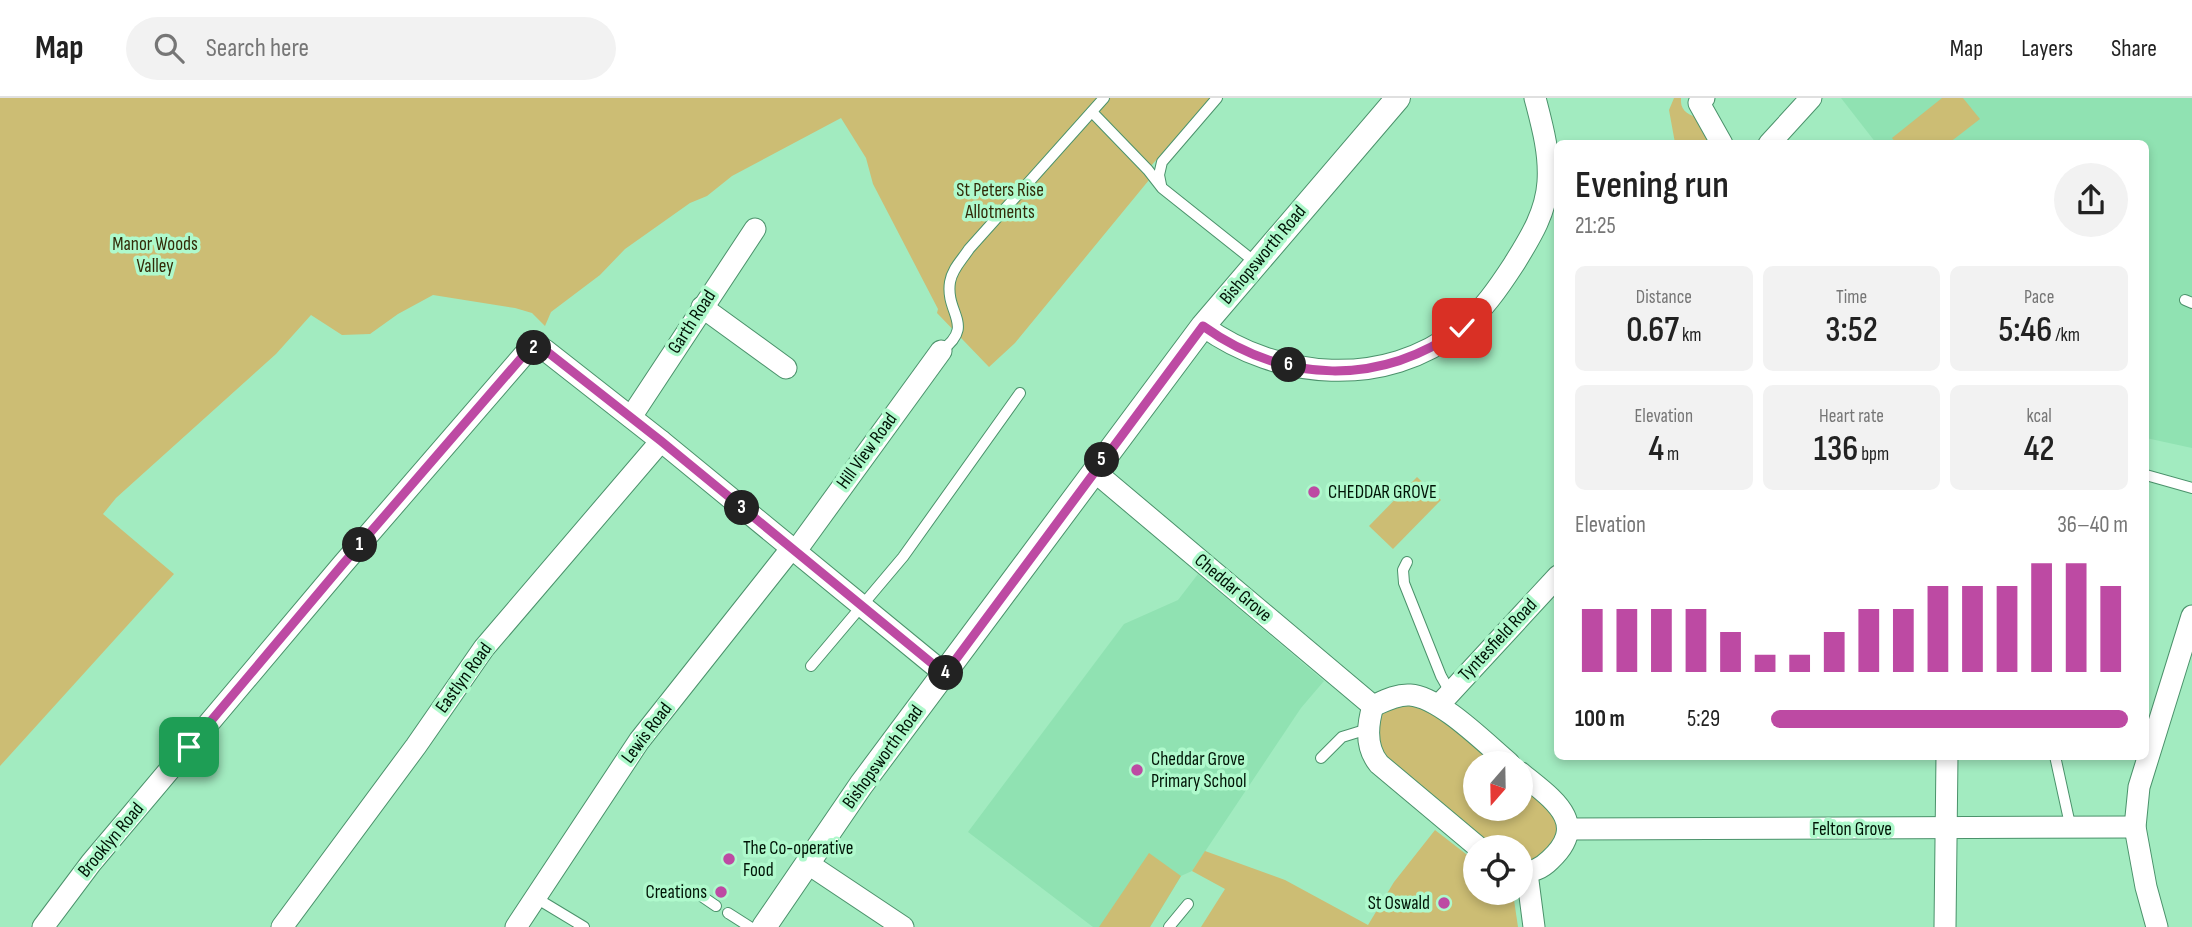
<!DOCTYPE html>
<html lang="en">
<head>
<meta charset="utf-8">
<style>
  body { margin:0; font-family:"Sofia Sans Condensed",sans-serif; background:#f2f2f2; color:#222; height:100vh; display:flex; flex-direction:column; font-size:26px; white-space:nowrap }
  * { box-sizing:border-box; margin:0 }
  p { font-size:23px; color:#767676 }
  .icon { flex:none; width:38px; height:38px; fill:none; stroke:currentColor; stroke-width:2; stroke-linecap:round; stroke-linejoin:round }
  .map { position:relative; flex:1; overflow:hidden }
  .sheet { position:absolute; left:1554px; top:42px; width:595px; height:620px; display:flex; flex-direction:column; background:#fff; border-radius:10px; box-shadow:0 4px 10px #0003 }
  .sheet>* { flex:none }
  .needle { width:46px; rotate:200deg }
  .fabs { position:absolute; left:1463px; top:653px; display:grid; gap:14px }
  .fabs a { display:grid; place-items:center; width:70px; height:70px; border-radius:50%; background:#fff; box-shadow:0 4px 10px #0003; font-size:35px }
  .pin { position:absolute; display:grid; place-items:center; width:60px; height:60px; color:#fff; margin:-30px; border-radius:14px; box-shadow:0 4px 10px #0006 }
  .km { position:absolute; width:35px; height:35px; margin:-18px; border-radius:50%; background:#222; color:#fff; font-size:19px; line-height:35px; text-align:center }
  .round { display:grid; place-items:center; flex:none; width:74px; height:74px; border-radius:37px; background:#f2f2f2 }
  .head { display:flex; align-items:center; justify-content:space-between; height:119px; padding:0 21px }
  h1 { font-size:38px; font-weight:600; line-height:52px }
  .figures { display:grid; grid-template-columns:repeat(3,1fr); gap:10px; height:119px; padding:7px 21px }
  .figures div { display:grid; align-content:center; border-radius:10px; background:#f2f2f2; text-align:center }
  .figures b { font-size:35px; font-weight:600 }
  .figures small { font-size:19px; font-weight:400 }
  .figures p { font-size:19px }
  .chart { height:196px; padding:14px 21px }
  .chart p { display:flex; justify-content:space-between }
  .chart svg { width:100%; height:126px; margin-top:7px; stroke:#bd4aa3; stroke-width:6 }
  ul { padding:0 21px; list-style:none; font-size:23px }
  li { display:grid; grid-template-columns:112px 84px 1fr; align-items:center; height:52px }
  li i { height:18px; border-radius:9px; background:#bd4aa3 }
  header { display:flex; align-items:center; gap:42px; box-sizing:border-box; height:98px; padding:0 35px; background:#fff; border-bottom:2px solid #e0e0e0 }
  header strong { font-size:33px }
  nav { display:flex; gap:38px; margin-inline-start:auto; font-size:24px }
  .search { width:490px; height:63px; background:#f2f2f2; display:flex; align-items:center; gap:18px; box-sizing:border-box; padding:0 24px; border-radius:38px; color:#767676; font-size:26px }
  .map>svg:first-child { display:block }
</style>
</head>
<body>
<header>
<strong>Map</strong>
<div class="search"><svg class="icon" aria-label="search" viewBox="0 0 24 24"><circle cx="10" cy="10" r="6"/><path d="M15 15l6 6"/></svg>Search here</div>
<nav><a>Map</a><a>Layers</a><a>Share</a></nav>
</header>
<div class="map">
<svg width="2192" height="829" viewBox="0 0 2192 829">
  <rect width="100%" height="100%" fill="#a2ebc0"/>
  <!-- built -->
  <g fill="#90e2b2">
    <polygon points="1841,0 2192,0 2192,350 2146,340 2146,46 1876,45"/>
    <polygon points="1198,476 1324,583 1301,610 1192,773 1181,778 1150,829 1093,829 968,734 1124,526 1178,502"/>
  </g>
  <!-- green -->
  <g fill="#ccbd74">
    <polygon points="0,0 1210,0 1144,76 1149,82 1015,245 989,269 937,215 938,211 873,86 866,60 841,20 732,78 707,98 690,105 625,151 600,177 551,214 545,228 532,215 515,210 433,197 398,216 370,236 342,237 311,217 276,256 116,400 103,416 174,476 0,668"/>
    <path d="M 1674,0 L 1681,0 C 1680,11 1686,16 1696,19 L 1712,45 L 1675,45 L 1669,12 Z"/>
    <polygon points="1942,0 1963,0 1980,21 1949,45 1896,45 1892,40"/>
    <polygon points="1417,379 1441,402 1393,451 1369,428"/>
    <path d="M 1390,606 L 1427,608 L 1498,665 L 1475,665 L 1475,710 L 1521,710 L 1521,685 C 1535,697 1560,712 1556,735 C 1555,741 1550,750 1547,756 L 1521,767 L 1521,749 L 1486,749 L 1397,674 L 1376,648 C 1377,632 1375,617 1390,606 Z"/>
    <polygon points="1435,732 1475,763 1475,794 1513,795 1518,829 1201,829 1225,791 1192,773 1205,753 1285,782 1368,827 1394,784"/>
    <polygon points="1149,755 1181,778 1150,829 1099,829"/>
  </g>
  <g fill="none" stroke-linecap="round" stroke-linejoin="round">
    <defs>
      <g id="service">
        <polyline points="1092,14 1148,72 1162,90 1255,164"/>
        <polyline points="1161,87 1159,77 1162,64 1217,0"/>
        <polyline points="2185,202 2192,205"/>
        <path d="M 941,253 C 976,227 945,216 950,184 C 952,171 962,162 969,151 L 1104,0"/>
        <polyline points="2146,377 2192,390"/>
        <polyline points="1407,464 1403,472 1404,485 1441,578 1450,594"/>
        <polyline points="811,568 903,459 1020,295"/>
        <polyline points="2055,658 2071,731"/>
        <polyline points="1321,660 1342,639 1368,631"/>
        <polyline points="694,793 716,808"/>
        <polyline points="536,800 584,829"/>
        <polyline points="728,815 750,829"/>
        <polyline points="1169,829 1188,806"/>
      </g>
      <g id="minor">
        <polyline points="1704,0 1699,5 1722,46"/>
        <polyline points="1769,46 1811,0"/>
        <polyline points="702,209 786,270"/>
        <path d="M 1203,228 C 1278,282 1385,291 1460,231 C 1482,214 1499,189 1514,166 C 1530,140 1546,115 1548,84 C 1550,55 1542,27 1535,0"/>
        <polyline points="631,319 755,131"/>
        <polyline points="1094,373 1373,608"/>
        <polyline points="795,454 941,253"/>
        <polyline points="1439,607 1558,478"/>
        <path d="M 1373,608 C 1367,628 1365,649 1379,666 L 1478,749"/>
        <path d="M 1373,608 C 1384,603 1397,596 1410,597 C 1440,599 1485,645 1509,665"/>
        <path d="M 1521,675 C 1551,700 1591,724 1550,762 C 1543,769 1531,776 1521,773"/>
        <polyline points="1569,731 2135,729"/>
        <polyline points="807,765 903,829"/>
        <polyline points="1527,775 1534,829"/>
        <polyline points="43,829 91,765 343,466 529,251 540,249 545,252 661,343 945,576"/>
        <polyline points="282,829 416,648 484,550 661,343"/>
        <polyline points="516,829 639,643 791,451"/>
        <polyline points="1945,829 1947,658"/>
        <polyline points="2157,829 2146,789 2135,729 2139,689 2192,518"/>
      </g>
      <polyline id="tertiary" points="764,829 861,687 1203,228 1398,0"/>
    </defs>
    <!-- service casing -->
    <use href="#service" stroke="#4b926b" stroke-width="12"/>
    <!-- minor casing -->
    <use href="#minor" stroke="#4b926b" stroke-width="23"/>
    <!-- tertiary casing -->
    <use href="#tertiary" stroke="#4b926b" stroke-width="26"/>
    <!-- service -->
    <use href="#service" stroke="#fff" stroke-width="10"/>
    <!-- minor -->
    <use href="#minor" stroke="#fff" stroke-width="21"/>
    <!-- tertiary -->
    <use href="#tertiary" stroke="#fff" stroke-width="24"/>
  </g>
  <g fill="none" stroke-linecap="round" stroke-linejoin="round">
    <defs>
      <path id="route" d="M 189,649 L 343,466 L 529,251 L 540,249 L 545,252 L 661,343 L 945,576 L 1203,228 C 1284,286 1380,289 1462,230"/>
    </defs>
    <!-- route casing -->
    <use href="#route" stroke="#fff" stroke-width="14"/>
    <!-- route -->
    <use href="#route" stroke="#bd4aa3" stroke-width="9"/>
  </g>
  <!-- markers -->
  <g fill="#bd4aa3" stroke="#aff9cc" stroke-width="2.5">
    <circle cx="1314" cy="394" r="7"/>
    <circle cx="1137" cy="672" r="7"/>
    <circle cx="729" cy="761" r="7"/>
    <circle cx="721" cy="794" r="7"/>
    <circle cx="1444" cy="805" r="7"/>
  </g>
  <g text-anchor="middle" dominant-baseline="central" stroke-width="7" stroke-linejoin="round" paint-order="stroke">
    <!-- park labels -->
    <g font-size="19" fill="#322b09" stroke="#aff9cc">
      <text x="1000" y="92">St Peters Rise<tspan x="1000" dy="22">Allotments</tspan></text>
      <text x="155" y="146">Manor Woods<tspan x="155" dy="22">Valley</tspan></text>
    </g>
    <!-- street labels -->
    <g font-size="19" fill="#001406" stroke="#aff9cc">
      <text transform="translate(1263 157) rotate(-50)">Bishopsworth Road</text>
      <text transform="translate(692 224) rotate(-57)">Garth Road</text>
      <text transform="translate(867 353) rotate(-54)">Hill View Road</text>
      <text transform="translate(1233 490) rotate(40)">Cheddar Grove</text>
      <text transform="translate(1498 542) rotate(-47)">Tyntesfield Road</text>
      <text transform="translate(464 580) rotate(-54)">Eastlyn Road</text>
      <text transform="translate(647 635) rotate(-53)">Lewis Road</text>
      <text transform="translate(883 659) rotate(-54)">Bishopsworth Road</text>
      <text x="1852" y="731">Felton Grove</text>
      <text transform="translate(111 742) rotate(-50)">Brooklyn Road</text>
    </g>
    <!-- poi labels -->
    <g font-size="19" fill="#001406" stroke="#aff9cc" text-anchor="start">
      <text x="1328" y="394">CHEDDAR GROVE</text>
      <text x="1151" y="661">Cheddar Grove<tspan x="1151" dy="22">Primary School</tspan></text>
      <text x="743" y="750">The Co-operative<tspan x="743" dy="22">Food</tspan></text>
      <text x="707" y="794" text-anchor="end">Creations</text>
      <text x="1430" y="805" text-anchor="end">St Oswald</text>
    </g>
  </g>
</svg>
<div class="fabs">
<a><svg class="needle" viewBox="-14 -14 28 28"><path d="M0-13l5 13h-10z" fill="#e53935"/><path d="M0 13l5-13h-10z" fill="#767676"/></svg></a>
<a><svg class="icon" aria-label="locate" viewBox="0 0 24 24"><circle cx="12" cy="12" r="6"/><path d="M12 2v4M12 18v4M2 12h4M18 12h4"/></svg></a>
</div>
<div class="pin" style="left:189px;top:649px;background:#1e9e55"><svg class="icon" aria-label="arrive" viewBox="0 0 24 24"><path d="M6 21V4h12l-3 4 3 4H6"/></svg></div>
<div class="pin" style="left:1462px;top:230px;background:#d93025"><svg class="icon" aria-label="check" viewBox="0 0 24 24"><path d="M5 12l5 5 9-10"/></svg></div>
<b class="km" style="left:360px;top:447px">1</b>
<b class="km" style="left:534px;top:250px">2</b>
<b class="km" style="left:742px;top:410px">3</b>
<b class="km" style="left:946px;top:575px">4</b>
<b class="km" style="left:1102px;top:362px">5</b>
<b class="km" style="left:1289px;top:267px">6</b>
<section class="sheet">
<div class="head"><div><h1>Evening run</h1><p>21:25</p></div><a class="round"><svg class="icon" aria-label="share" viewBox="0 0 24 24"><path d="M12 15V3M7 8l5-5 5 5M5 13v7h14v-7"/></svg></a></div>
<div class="figures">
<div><p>Distance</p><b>0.67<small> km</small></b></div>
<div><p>Time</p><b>3:52</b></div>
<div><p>Pace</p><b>5:46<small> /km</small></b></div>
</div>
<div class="figures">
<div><p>Elevation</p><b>4<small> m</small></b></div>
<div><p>Heart rate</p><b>136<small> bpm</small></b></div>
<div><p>kcal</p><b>42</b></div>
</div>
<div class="chart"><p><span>Elevation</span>36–40 m</p>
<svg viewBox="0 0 160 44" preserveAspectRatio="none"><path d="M5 44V22M15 44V22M25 44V22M35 44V22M45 44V30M55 44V38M65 44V38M75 44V30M85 44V22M95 44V22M105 44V14M115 44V14M125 44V14M135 44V6M145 44V6M155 44V14"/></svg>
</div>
<ul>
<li><b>100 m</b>5:29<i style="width:100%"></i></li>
</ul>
</section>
</div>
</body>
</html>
